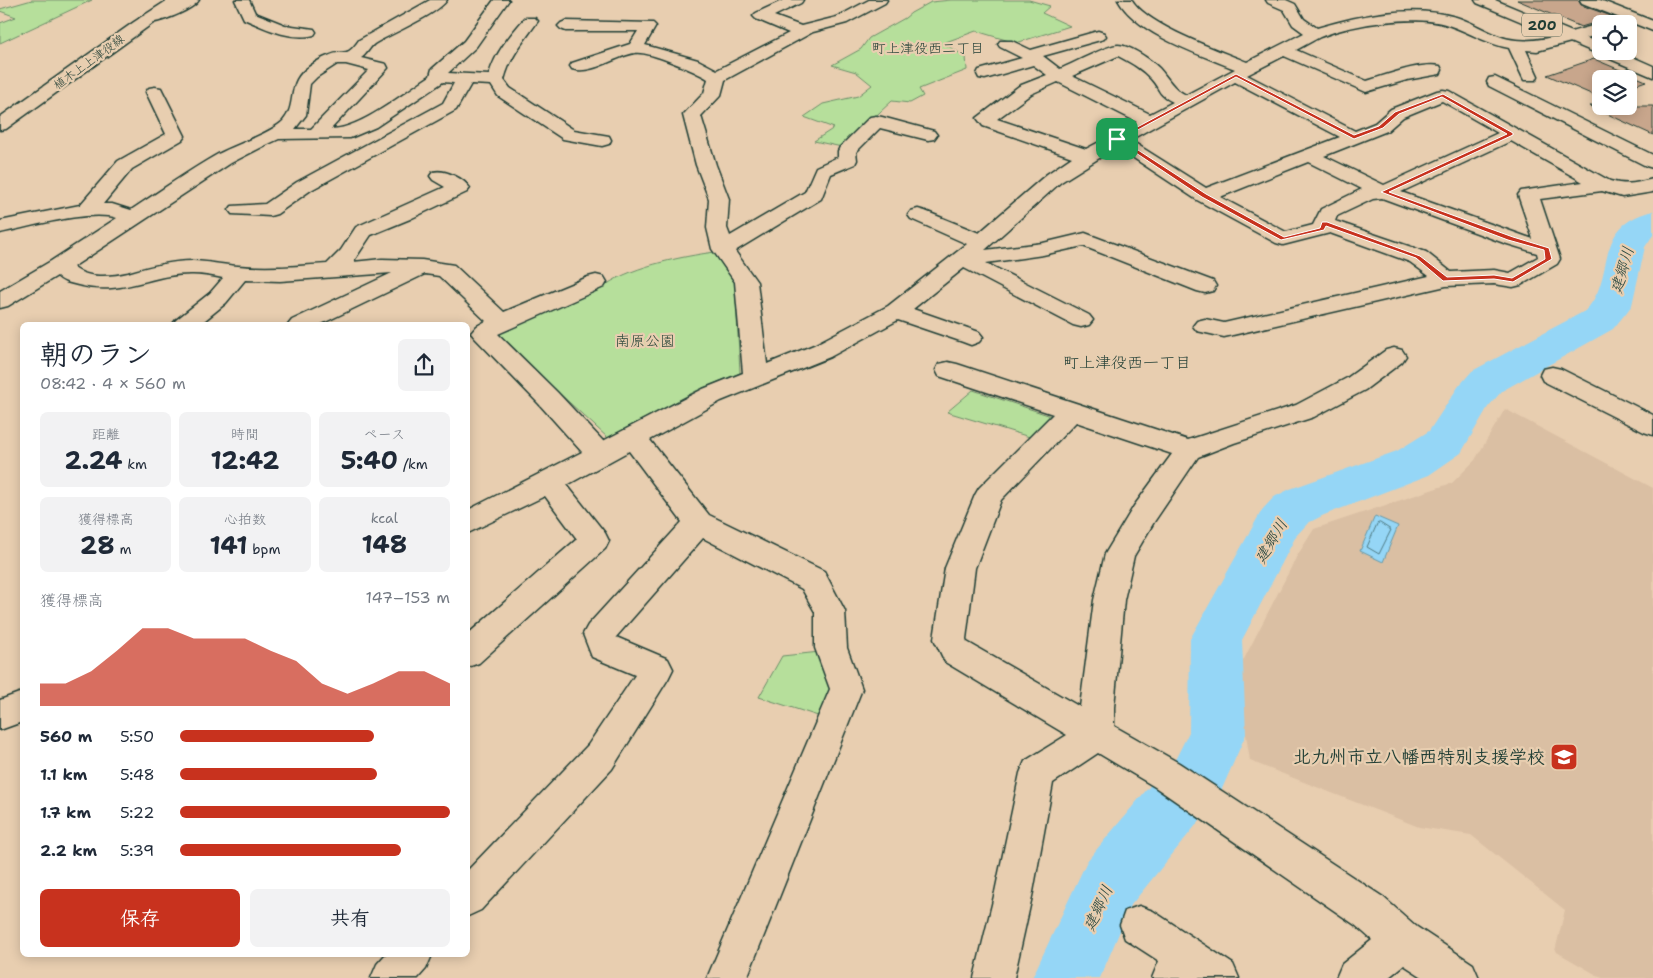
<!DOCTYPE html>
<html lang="ja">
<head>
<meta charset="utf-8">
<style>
  body { margin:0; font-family:"Shantell Sans","Klee One",sans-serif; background:#f2f2f3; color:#1f2937; height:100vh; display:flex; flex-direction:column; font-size:19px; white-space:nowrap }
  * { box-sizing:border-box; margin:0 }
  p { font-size:16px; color:#747a83 }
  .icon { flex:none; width:28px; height:28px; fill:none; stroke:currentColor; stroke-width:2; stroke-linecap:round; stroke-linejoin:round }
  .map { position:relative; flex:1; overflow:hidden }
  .sheet { position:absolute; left:20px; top:322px; width:450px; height:635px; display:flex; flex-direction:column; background:#fff; border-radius:8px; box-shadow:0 2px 12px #0003 }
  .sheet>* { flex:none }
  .buttons { position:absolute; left:1592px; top:15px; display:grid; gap:10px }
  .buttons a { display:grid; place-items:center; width:45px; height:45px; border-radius:8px; background:#fff; box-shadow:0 2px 12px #0003; font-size:25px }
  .pin { position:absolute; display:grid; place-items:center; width:42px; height:42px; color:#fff; margin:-21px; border-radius:10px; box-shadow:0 2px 8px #0006 }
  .round { display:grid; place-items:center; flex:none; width:52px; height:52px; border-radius:8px; background:#f2f2f3 }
  .head { display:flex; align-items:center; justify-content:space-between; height:85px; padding:0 20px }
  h1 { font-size:28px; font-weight:700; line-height:38px }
  .metrics { display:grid; grid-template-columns:repeat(3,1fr); gap:8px; height:85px; padding:5px 20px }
  .metrics div { display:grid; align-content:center; border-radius:8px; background:#f2f2f3; text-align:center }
  .metrics b { font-size:25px; font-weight:700 }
  .metrics small { font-size:14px; font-weight:400 }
  .metrics p { font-size:14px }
  .chart { height:140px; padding:10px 20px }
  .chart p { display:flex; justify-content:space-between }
  .chart svg { width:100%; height:90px; margin-top:5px; fill:#c8321e; opacity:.7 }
  .primary-button { display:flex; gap:10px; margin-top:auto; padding:10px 20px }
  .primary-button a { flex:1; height:58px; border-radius:8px; background:#c8321e; color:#fff; font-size:20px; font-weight:700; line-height:58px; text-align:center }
  .primary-button a+a { background:#f2f2f3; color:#1f2937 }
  ul { padding:0 20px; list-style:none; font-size:16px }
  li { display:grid; grid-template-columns:80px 60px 1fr; align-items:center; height:38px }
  li i { height:12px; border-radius:6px; background:#c8321e }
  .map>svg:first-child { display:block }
</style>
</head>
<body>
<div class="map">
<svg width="1653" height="978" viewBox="0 0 1653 978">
  <rect width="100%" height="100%" fill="#e8ceb0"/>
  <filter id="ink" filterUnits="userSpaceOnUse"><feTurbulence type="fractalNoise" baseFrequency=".02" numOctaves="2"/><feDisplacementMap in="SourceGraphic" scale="10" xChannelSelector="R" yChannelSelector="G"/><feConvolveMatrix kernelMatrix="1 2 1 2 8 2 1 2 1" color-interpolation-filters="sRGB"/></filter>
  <g filter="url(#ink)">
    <!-- built -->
    <polygon fill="#dabfa3" points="1505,409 1653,488 1653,978 1602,978 1555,951 1565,910 1471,835 1419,827 1250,761 1238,681 1242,663 1297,556 1314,529 1452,483 1475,460"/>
    <!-- green -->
    <g fill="#b6df9b" stroke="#6a8e68">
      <polygon points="32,0 92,0 0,43 0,23 16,17 0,11 0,9"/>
      <polygon points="951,0 1029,0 1050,6 1042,13 1070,26 1016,43 976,31 943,43 966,57 967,70 919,89 923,96 910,103 892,101 842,147 814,141 834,128 804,117 823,104 858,96 872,85 856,72 832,65 861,49 869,38 905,18 911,13 931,2"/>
      <path d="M 715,252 L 735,280 L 740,373 L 696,391 L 608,438 L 496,335 L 503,328 L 601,289 C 624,268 683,256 715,252 Z"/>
      <polygon points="973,390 1054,417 1033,438 947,412"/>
      <polygon points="820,652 835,687 821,717 759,697 782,656"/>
    </g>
    <!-- water -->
    <polygon fill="#95d6f6" stroke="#6699a8" points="1375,516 1398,526 1383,562 1360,551"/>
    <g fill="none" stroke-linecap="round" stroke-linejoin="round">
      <!-- shore -->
      <polygon stroke="#4e7a82" stroke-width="1" points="1380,523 1391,530 1379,554 1367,547 1377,524"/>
      <!-- river -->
      <path fill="#95d6f6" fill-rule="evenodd" d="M 1653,211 L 1653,235 L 1645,247 L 1632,305 L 1626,313 L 1613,329 L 1502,391 L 1488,407 L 1461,453 L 1429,475 L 1324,515 L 1308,523 L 1296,536 L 1242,640 L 1246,734 L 1218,798 L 1131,905 L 1100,978 L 1032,978 L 1087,861 L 1148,788 L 1176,758 L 1189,732 L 1190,639 L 1262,510 L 1274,497 L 1290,489 L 1397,451 L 1429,431 L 1458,387 L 1472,371 L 1585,311 C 1618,277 1590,226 1653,211 Z"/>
    </g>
    <!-- building -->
    <g fill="#c8a68c" stroke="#1f3d34">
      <polygon points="1517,0 1578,0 1581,5 1614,17 1581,27"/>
      <polygon points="1594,59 1646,81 1629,87 1629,79 1601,79 1601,96 1598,97 1547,75"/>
      <polygon points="1590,106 1653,106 1653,135"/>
    </g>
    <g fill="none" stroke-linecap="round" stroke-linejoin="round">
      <defs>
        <g id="minor">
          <path d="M 181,0 L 199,0 C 192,11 153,26 141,23 L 138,20 L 141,17 L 165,9 Z"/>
          <path d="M 235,0 L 249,0 L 255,13 L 285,25 L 314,29 L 316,32 L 314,35 C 290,41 265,28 244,19 Z"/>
          <path d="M 430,0 L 447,0 C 438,14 390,34 374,44 C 369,48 367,54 361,58 L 386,64 L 388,68 L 331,129 C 361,129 405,92 430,76 L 432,69 L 464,41 L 494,0 L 509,0 L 476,47 L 448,73 L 489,75 C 495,53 510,35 525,18 L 535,18 L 538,21 C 524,41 510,56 504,80 L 510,88 L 574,130 L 609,136 L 611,140 L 609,144 L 602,146 L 563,139 L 498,96 L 491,85 L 471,84 L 456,110 L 311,190 L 277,214 L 270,216 L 232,214 L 229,210 L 232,206 L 265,204 L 297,182 L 443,103 L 454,83 L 443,82 L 376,127 L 350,138 L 279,139 L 264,146 L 231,163 L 73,267 C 86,279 111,277 128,273 C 148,267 171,261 192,261 C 207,261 223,265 238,266 C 268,269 297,266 327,264 L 341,250 L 356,227 L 445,187 L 433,180 L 430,176 L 433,172 C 445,169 463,178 470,188 L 467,192 L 410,219 L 371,235 L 353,262 L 382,259 L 422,260 L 454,265 L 504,312 L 588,277 L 596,275 L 604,277 L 607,282 L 604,287 L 498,334 L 557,392 L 603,441 L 703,389 L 743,373 L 735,282 L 712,249 L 707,228 L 709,199 L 696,165 L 683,115 L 704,93 L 708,79 C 695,71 649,51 635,53 C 615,56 593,75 572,69 L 570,66 L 572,63 L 630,44 L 638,31 L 566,31 L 561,29 L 558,26 L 561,23 L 566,21 L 653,23 L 656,26 L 645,45 L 698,60 L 717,70 L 789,33 L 756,19 L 753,16 L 756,13 L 784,0 L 803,0 L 801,3 L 774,16 L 801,26 L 837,17 L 869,0 L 887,0 L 885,3 L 847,23 L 813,32 L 725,80 L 721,95 L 701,116 L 716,165 L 729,199 L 727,228 L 730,236 L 805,192 L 816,167 L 838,157 L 838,151 L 840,147 L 870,117 L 876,116 L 882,117 L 934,131 L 937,135 L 934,139 L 928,140 L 880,128 L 856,152 L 857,160 L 855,164 L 831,174 L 821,199 L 735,251 L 757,282 L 767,364 L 814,345 L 888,306 L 967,244 L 911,219 L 908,215 L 911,211 L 918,209 L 925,211 L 979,233 L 1047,174 L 1072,157 L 983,126 L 977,118 L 1019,86 L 1047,75 L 1033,65 L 985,79 L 979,78 L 977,74 L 979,70 L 1022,58 L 1000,47 L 998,44 L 1000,41 L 1012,41 L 1031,50 L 1098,31 L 1104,33 L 1106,36 L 1104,39 L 1043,56 L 1060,69 C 1072,64 1108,45 1118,45 C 1130,45 1151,60 1159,68 C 1169,79 1172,88 1186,95 L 1235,69 C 1199,54 1138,35 1118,0 L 1132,0 C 1148,26 1218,50 1247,62 L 1304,33 L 1293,25 L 1284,10 L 1268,3 L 1266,0 L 1286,0 L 1295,4 L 1304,19 L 1317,28 C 1361,15 1411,4 1456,17 C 1476,23 1494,38 1516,40 C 1545,43 1573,30 1601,24 L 1601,34 L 1537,51 L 1526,50 L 1538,76 L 1536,80 L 1524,80 L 1522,76 L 1509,48 C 1487,44 1469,32 1448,25 C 1416,14 1352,24 1320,37 C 1312,41 1304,46 1296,50 L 1367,81 C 1387,75 1420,62 1440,66 L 1442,70 L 1440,74 L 1407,80 L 1366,92 L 1284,56 L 1247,75 L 1355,131 L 1375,123 L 1391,109 L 1437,91 L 1443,90 L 1449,91 L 1610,181 C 1628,186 1636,183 1653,179 L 1653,192 L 1622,197 L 1602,191 L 1540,199 L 1560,259 L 1557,264 L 1521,285 L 1513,287 L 1494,284 L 1446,286 L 1224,337 L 1197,331 L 1193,326 L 1197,321 L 1205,319 L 1224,323 L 1429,276 L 1410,262 L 1330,233 L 1283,245 L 1276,243 L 1197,200 L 1117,147 L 1061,182 L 985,250 L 1043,243 L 1085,233 L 1213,281 L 1216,286 L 1213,291 L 1205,293 L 1197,291 L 1083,246 L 1043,255 L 986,263 L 1089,315 L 1093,320 L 1089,325 L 1081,327 L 1073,325 L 964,268 L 913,309 L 979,332 L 983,337 L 979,342 L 971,345 L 963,342 L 898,320 L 830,357 L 721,401 L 650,440 L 709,515 L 824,571 L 845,611 L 847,648 L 862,689 L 747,978 L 707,978 L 830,689 L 815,648 L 815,612 L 802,589 L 703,538 L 616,637 L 668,659 L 673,669 L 668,679 L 612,769 L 481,910 L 468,916 L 468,870 L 588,745 L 635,675 L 592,657 L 583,634 L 588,625 L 682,522 L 629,451 L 567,485 L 605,533 L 609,541 L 605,549 L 479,663 L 468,667 L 468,634 L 577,539 L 545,496 L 468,533 L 468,510 L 582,452 L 539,404 L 475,338 L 471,333 L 477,326 L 486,321 L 439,276 L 425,274 L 319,325 L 288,325 L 292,320 L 392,273 L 280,281 L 245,280 L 226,303 L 199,325 L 172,325 L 176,320 L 210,293 L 223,278 C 213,276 203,274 193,274 C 151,273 123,297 78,285 C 70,283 63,282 57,276 L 8,306 L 0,308 L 0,291 L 51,261 L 117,218 C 90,209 30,227 0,233 L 0,221 L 80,205 L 118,161 L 166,134 L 146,92 L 149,88 L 155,87 L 161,88 L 185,136 L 182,140 L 132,169 L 103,204 L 112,204 L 131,210 C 160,191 188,171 218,154 C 235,145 271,133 283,121 C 297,106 287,85 305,70 C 311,65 320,59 328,56 C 345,48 345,60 359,40 ZM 1118,56 C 1131,63 1141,68 1151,79 C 1161,90 1157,94 1173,102 L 1150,114 L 1072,76 ZM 337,64 L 346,64 L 369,70 L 311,129 L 295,129 L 306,115 L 310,84 L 317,77 ZM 1058,82 L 1137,122 L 1086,149 L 997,119 L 1031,94 ZM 1235,82 L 1340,137 L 1206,188 L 1130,140 ZM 1442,101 L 1498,133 L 1384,185 L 1324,156 L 1387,131 L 1403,117 ZM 1511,141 L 1583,182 L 1521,191 L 1518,195 L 1533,239 L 1401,192 ZM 1308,162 L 1362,189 L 1321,209 L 1313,225 L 1286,232 L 1220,197 ZM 1382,198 L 1504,243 L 1537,253 L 1538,257 L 1510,273 L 1494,270 L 1451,272 L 1426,252 L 1335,221 L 1337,216 L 1373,199 Z"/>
          <polygon points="1580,0 1600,0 1653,21 1653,31 1582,3"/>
          <polygon points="1495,77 1653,155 1653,168 1646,166 1489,86 1487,82 1489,78"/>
          <path d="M 1394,348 L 1402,350 L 1406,356 L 1402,362 L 1365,390 L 1314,417 L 1234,443 L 1198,457 L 1154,522 L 1134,556 L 1124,600 L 1114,707 L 1114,726 L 1179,763 L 1383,897 L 1417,927 L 1473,964 L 1479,978 L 1424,978 L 1404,965 L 1388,978 L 1336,978 L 1342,964 L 1372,940 L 1355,925 L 1155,787 L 1098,753 L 1053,783 L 1033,892 L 1014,978 L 974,978 L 995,892 L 1020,773 L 1025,761 L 1067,735 L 945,662 L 934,639 L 945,568 L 975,495 L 979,488 L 1053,414 L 939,376 L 936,370 L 939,364 L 948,362 L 957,364 L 1188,440 L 1296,405 L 1347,378 L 1386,350 ZM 1076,422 L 1172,454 L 1134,506 L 1105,554 L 1094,600 L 1080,707 L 967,642 L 966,639 L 975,568 L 1001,500 Z"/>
          <polygon points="1552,367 1561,369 1653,415 1653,435 1644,432 1543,381 1540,375 1543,369"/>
          <polygon points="22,692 22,722 0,730 0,700"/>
          <polygon points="1139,906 1153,911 1233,964 1239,978 1152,978 1159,961 1125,939 1120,925 1125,911"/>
          <polygon points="385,955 432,955 426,969 418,978 371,978 377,964"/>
        </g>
        <polygon id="major" points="168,0 185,0 6,129 0,130 0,117 134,22"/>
        <polygon id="highway" points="1475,0 1495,0 1601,44 1601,51 1619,51 1653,66 1653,77 1477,3"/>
      </defs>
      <!-- minor casing -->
      <use href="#minor" stroke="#1f3d34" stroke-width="3"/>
      <!-- major casing -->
      <use href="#major" stroke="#1f3d34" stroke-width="3"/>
      <!-- highway casing -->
      <use href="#highway" stroke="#1f3d34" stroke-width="3"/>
      <!-- minor -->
      <use href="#minor" fill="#e8ceb0" fill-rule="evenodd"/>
      <!-- major -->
      <use href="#major" fill="#e8ceb0" fill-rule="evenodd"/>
      <!-- highway -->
      <use href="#highway" fill="#e8ceb0" fill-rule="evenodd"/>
    </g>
  </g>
  <!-- route -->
  <path fill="#c8321e" stroke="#fff" fill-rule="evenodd" d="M 1236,74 L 1354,135 L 1379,126 L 1395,112 L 1443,94 L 1513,133 L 1513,135 L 1389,192 L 1513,237 L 1549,248 L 1552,259 L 1513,282 L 1494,279 L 1443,281 L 1416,258 L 1326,226 L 1324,230 L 1281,240 L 1202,197 L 1115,139 ZM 1236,77 L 1354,139 L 1383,128 L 1399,114 L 1442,97 L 1507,134 L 1381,192 L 1508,240 L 1544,250 L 1545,259 L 1512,278 L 1494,275 L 1447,277 L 1420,256 L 1327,222 L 1322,222 L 1320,228 L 1284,237 L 1206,194 L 1121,139 Z"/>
  <!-- icons -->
  <defs>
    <symbol id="school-square" viewBox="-11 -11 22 22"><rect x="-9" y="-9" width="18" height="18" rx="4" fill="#c8321e" stroke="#e8ceb0"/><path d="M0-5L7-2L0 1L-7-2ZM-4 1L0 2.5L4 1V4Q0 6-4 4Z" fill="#fff"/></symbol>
  </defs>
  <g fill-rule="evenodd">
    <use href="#school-square" x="1548" y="741" width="32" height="32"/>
  </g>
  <g text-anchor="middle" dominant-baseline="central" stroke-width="4.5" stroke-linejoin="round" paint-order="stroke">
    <!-- far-street labels -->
    <g font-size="12" fill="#1f3d34" stroke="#e8ceb0">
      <text transform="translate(89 62) rotate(-36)">植木上上津役線</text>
    </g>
    <!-- shield labels -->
    <rect fill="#e8ceb0" stroke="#5b6859" stroke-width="1" x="1522" y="13.5" width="40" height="23" rx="4"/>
    <g font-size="14" font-weight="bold" fill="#1f3d34">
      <text x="1542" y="25">200</text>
    </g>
    <!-- far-neighbourhood labels -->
    <g font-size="14" fill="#1f3d34" stroke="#e8ceb0">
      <text x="928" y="48">町上津役西二丁目</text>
    </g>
    <!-- park labels -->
    <g font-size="15" fill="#274539" stroke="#e8ceb0">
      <text x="645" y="341">南原公園</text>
    </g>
    <!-- water labels -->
    <g font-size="16" font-style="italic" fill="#25453e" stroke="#e8ceb0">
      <text transform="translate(1622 270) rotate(-74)">建郷川</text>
      <text transform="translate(1271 541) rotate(-59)">建郷川</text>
      <text transform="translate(1098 908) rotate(-65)">建郷川</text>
    </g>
    <!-- neighbourhood labels -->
    <g font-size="16" fill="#1f3d34" stroke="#e8ceb0">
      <text x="1127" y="362">町上津役西一丁目</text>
    </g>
    <!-- near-poi labels -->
    <g font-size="18" font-weight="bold" fill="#1f3d34" stroke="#e8ceb0" text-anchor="end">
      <text x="1545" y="757">北九州市立八幡西特別支援学校</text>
    </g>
  </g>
</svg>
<div class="buttons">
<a><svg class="icon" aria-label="locate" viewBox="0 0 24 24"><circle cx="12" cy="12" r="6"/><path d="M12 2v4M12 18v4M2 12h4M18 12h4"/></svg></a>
<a><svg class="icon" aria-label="layers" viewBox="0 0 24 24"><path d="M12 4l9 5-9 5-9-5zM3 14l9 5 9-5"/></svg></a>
</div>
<div class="pin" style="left:1117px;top:139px;background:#1e9e55"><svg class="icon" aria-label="arrive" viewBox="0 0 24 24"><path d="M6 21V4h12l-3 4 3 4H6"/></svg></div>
<section class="sheet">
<div class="head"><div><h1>朝のラン</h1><p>08:42 · 4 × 560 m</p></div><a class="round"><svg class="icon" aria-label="share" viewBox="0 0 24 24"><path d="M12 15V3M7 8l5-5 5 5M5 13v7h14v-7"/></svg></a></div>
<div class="metrics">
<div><p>距離</p><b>2.24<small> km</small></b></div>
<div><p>時間</p><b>12:42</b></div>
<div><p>ペース</p><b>5:40<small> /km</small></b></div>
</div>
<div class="metrics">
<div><p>獲得標高</p><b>28<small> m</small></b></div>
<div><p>心拍数</p><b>141<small> bpm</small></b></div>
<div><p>kcal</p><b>148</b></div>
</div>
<div class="chart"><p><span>獲得標高</span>147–153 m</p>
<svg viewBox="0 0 160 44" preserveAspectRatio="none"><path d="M0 44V33L10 33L20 27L30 17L40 6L50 6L60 11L70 11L80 11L90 17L100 22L110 33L120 38L130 33L140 27L150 27L160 33V44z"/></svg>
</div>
<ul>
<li><b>560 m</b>5:50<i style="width:72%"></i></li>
<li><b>1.1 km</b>5:48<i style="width:73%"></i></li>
<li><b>1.7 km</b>5:22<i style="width:100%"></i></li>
<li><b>2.2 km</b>5:39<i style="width:82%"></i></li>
</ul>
<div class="primary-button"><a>保存</a><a>共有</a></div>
</section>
</div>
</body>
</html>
